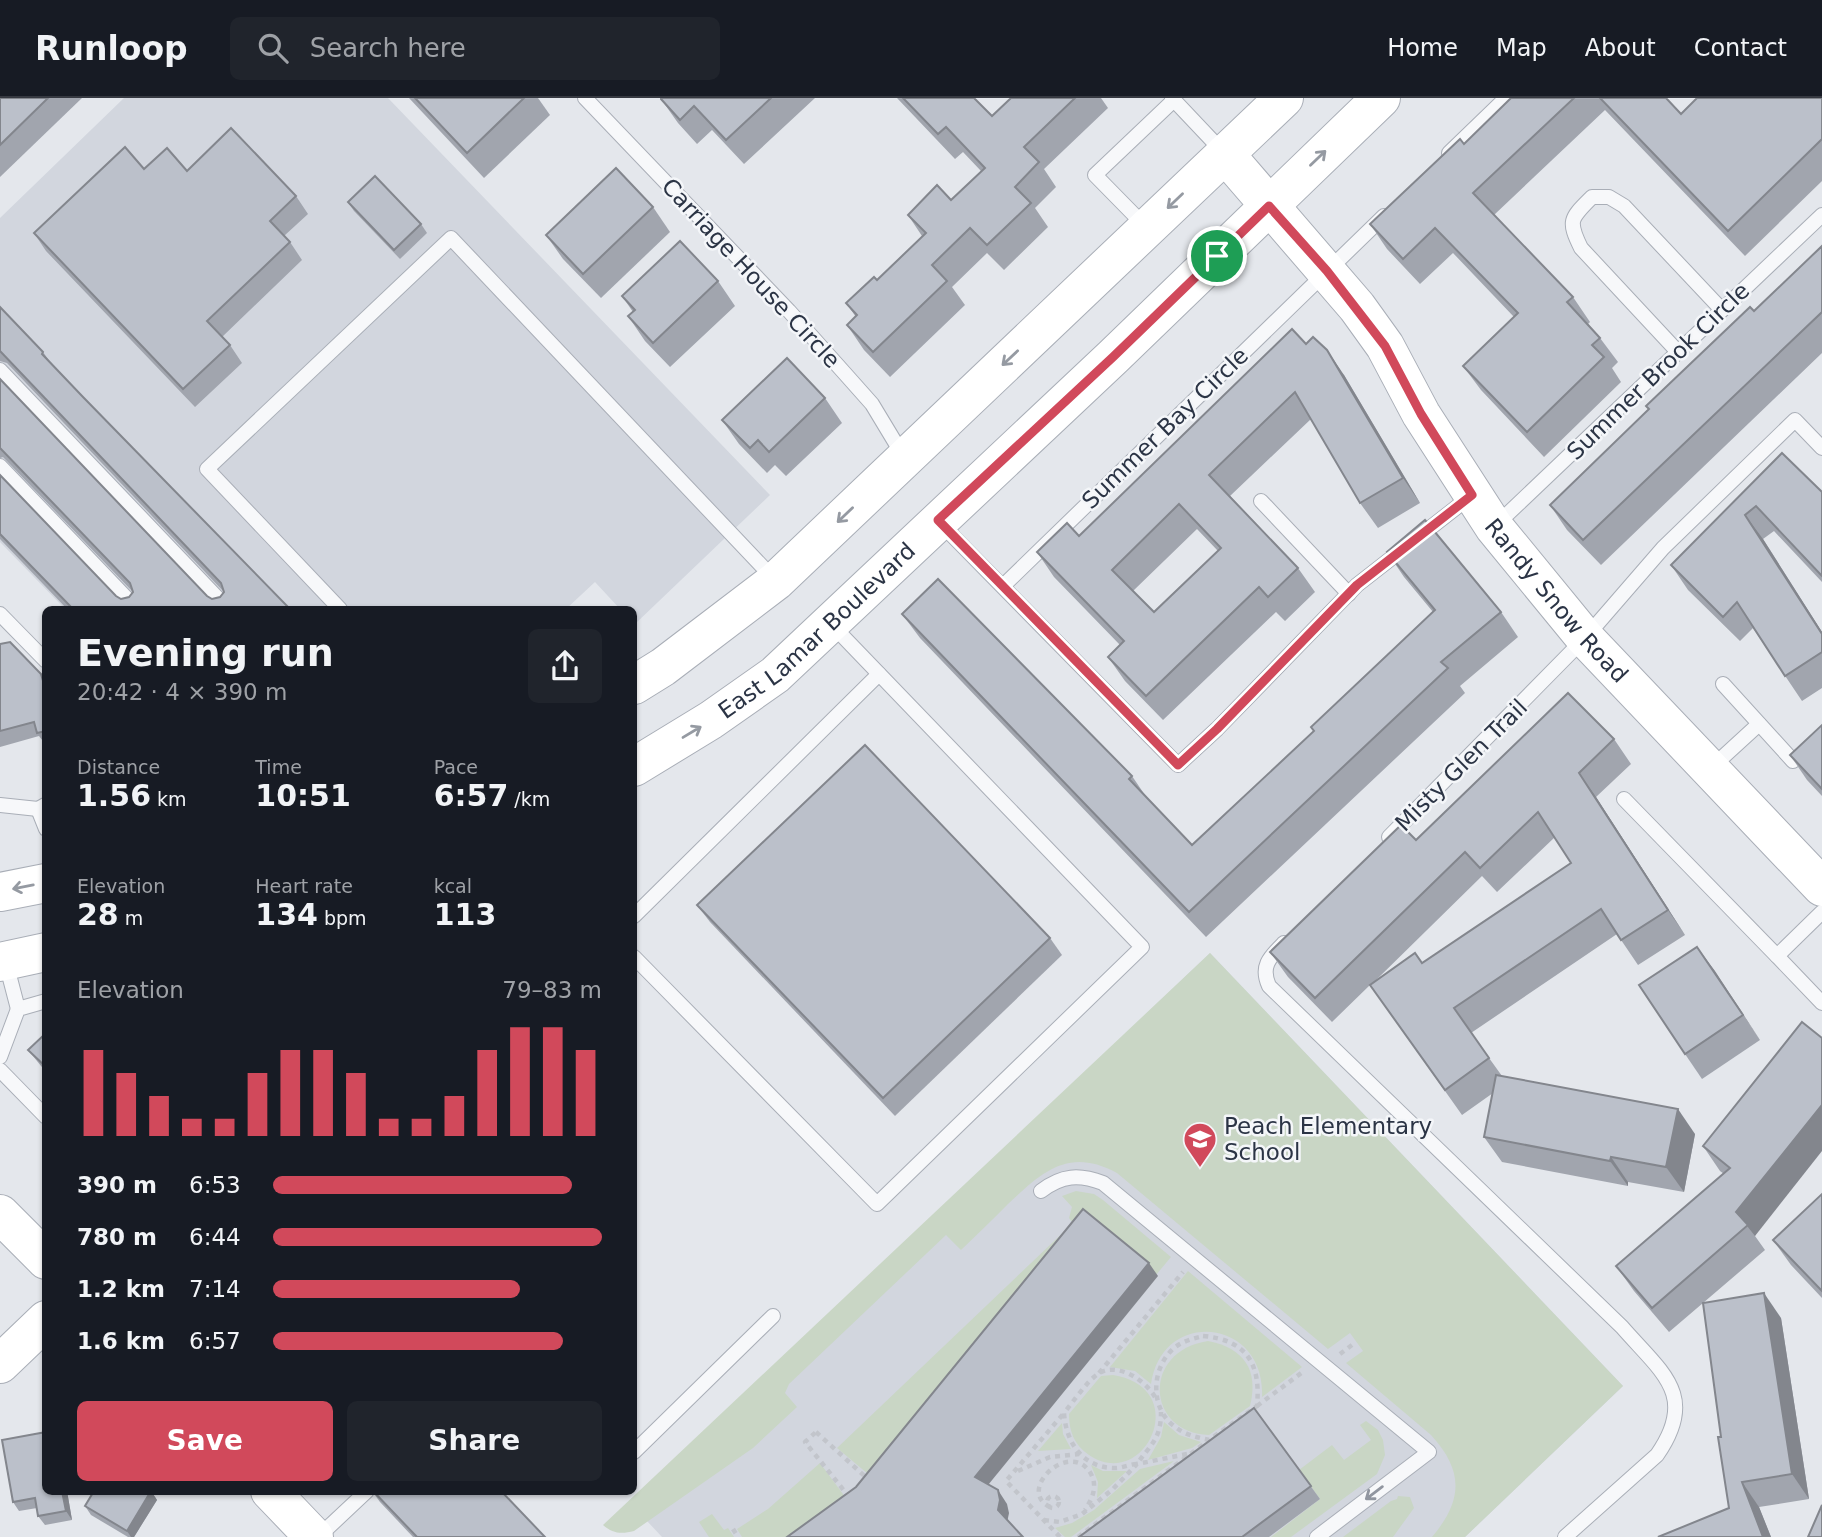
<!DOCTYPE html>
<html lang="en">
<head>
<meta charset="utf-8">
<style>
  body { margin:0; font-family:"DejaVu Sans",sans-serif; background:#20242c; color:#f1f3f6; height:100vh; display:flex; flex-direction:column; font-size:26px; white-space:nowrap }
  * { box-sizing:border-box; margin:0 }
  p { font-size:23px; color:#9ea1a6 }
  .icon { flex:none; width:38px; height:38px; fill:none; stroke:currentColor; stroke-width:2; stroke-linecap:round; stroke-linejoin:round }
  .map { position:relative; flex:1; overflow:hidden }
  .side { position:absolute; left:42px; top:508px; width:595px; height:889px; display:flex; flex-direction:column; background:#171b24; border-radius:10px; box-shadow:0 2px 5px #0004 }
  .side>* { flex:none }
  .pin { position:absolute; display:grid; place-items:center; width:60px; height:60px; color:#fff; margin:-30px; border:4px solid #fff; border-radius:50%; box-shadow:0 2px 7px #0007 }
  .round { display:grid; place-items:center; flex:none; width:74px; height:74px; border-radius:10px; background:#20242c }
  .headline { display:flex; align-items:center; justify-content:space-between; height:119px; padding:0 35px }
  h1 { font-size:38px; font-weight:800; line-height:52px }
  .stats { display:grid; grid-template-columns:repeat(3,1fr); gap:10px; height:119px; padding:7px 35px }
  .stats div { display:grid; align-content:center }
  .stats b { font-size:30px; font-weight:800 }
  .stats small { font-size:19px; font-weight:400 }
  .stats p { font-size:19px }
  .chart { height:196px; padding:14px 35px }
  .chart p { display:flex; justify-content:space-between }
  .chart svg { width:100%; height:126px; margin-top:7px; stroke:#d1495b; stroke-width:6 }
  .button { display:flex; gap:14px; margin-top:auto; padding:14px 35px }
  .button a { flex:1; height:80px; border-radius:10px; background:#d1495b; color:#fff; font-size:28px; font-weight:800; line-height:80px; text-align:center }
  .button a+a { background:#20242c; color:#f1f3f6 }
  ul { padding:0 35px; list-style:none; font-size:23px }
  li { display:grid; grid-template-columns:112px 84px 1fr; align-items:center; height:52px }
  li i { height:18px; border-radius:9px; background:#d1495b }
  header { display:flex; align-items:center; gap:42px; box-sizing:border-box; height:98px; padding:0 35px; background:#171b24; border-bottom:2px solid #363941 }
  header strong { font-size:33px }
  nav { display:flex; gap:38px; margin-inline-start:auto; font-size:24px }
  .search { width:490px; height:63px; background:#20242c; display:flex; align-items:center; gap:18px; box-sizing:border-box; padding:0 24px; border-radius:10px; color:#9ea1a6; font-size:26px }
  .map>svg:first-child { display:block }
</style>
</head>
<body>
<header>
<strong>Runloop</strong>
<div class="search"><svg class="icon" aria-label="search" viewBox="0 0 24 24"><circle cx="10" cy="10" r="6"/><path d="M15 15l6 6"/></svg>Search here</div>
<nav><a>Home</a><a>Map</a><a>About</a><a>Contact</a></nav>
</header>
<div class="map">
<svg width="1822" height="1439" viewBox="0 0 1822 1439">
  <rect width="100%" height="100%" fill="#e4e7ec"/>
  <!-- built -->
  <g fill="#d2d6de">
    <polygon points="124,0 388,0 770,397 635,526 634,511 620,511 595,484 566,511 65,511 0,444 0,120"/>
    <polygon points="1210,855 1623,1288 1465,1439 662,1439 632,1407"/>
  </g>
  <!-- green -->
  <g fill="#c9d6c5">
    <path d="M 1210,855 L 1623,1288 L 1465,1439 L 1432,1439 C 1463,1402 1464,1373 1431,1337 L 1346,1265 L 1363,1253 L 1350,1235 L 1328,1251 L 1117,1075 C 1069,1049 1043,1073 1008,1106 C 993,1121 977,1137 961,1152 L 946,1137 L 789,1286 L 785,1295 L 797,1309 L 753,1350 L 634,1433 C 622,1436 613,1436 603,1427 Z"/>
    <polygon points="1076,1093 1094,1096 1103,1102 1171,1159 1156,1177 880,1386 837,1350 1073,1125 1069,1120 1072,1109 1062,1098"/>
    <path d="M 1188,1173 L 1302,1269 L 1262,1299 C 1266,1220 1162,1209 1151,1286 L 1135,1273 L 1110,1269 Z"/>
    <path d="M 1208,1243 C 1244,1250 1259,1272 1250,1308 L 1209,1337 C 1146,1335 1141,1253 1208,1243 Z"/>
    <path d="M 1113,1277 C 1194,1290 1145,1395 1089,1357 C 1074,1347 1069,1333 1069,1316 L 1101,1278 Z"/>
    <polygon points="1366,1323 1378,1332 1383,1342 1385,1357 1377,1376 1291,1439 1271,1439 1320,1401 1299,1372 1332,1347 1344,1362 1371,1342 1360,1327"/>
    <polygon points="1164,1324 1179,1337 1201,1344 1192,1350 1148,1362 1161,1339"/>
    <polygon points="1062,1325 1063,1336 1071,1351 1038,1353"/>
    <polygon points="1174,1363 1071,1439 1065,1439 1055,1430 1072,1425 1094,1412 1140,1371"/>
    <polygon points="820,1365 854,1411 815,1439 742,1439 737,1431 768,1411"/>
    <polygon points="1091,1367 1103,1373 1127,1373 1097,1400 1098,1384"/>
    <polygon points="1398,1398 1410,1399 1414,1410 1393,1439 1343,1439 1391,1403 1397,1401"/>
    <polygon points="712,1416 724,1432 728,1430 734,1439 709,1439 699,1424"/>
  </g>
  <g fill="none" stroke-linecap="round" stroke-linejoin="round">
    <defs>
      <g id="lane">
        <polyline points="585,0 789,213 848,279 872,306 904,359"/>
        <polyline points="1172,0 1224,55"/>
        <polyline points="1449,55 1506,0"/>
        <polyline points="1147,130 1095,77 1174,2"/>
        <path d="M 1678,254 L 1581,150 C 1567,122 1571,120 1592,99 L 1609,99 L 1624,108 L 1722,212"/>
        <polyline points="0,272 228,511"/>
        <polyline points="0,368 137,511"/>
        <polyline points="1261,403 1349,496"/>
        <polyline points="939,424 1178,667 1217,631 1357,487 1471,398"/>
        <polyline points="1496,427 1822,117"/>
        <polyline points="1003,488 1384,118"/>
        <polyline points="340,511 207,371 451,140 775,482"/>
        <polyline points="0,516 46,563"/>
        <polyline points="1723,586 1793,663"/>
        <polyline points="1711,670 1759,626"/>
        <polyline points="1624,701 1777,858 1822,814"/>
        <polyline points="0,707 38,711"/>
        <polyline points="45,707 38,711 46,731"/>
        <polyline points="1389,739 1585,540 1663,450 1795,322 1822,350"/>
        <polyline points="634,818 879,576"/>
        <path d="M 1284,845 C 1270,859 1260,868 1269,888 L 1622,1229 C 1661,1274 1699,1297 1657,1357 L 1565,1439"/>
        <polyline points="1777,858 1822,905"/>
        <polyline points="634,859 877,1106 1142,849 832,527"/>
        <polyline points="6,865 18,911"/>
        <polyline points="0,959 18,911 46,903"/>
        <polyline points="0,972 46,1019"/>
        <path d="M 1041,1093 C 1062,1077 1079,1076 1103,1085 L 1429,1354 L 1317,1439"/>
        <polyline points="634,1354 773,1218"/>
        <polyline points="318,1439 367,1393"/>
      </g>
      <g id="secondary">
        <path id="s1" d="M 1225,56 L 1357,209 L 1385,248 L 1421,316 L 1494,429 L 1585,540 L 1822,789"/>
        <polyline points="634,587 663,569 776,483 1284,0"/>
        <path id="s2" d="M 634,669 L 711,622 L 775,577 L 1113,259 L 1381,0"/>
        <polyline points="0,794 46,785"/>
        <polyline points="0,864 46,854"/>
        <polyline points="0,1116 46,1162"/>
        <polyline points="0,1266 46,1222"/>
        <polyline points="270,1393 314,1439"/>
      </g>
    </defs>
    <!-- lane casing -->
    <use href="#lane" stroke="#a9aeb7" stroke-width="16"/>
    <!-- secondary casing -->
    <use href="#secondary" stroke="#a9aeb7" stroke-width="40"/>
    <!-- path -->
    <g stroke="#c2c5cb" stroke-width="4.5" stroke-dasharray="5 5" stroke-linecap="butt">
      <path d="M 1203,1238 C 1247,1242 1261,1266 1257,1308 L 1209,1342 C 1196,1339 1185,1337 1174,1328 C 1150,1310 1151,1271 1173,1251 C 1182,1243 1192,1241 1203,1238 Z"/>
      <polyline points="1340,1256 1356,1244"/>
      <polyline points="1099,1275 1183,1174"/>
      <path d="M 1155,1299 C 1145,1282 1117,1263 1098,1276 C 1087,1283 1073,1304 1064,1315 C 1066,1345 1083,1370 1115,1370 C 1123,1370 1130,1366 1137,1366 C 1151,1346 1161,1341 1161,1314"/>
      <polyline points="1257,1308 1304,1273"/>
      <polygon points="816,1334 870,1383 850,1400 805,1344"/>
      <polyline points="1018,1373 1050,1359 1079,1356"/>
      <circle cx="1053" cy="1404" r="6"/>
      <path d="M 1050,1409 C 1015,1392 1071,1340 1091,1376 C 1098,1389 1092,1401 1085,1412"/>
      <polyline points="1044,1422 1060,1424 1082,1416 1113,1391 1137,1366 1192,1355"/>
      <polyline points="733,1431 738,1439"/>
      <polyline points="1060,1439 1006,1383 1064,1315"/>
      <polyline points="1078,1439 1208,1343"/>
    </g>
    <!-- lane -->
    <use href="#lane" stroke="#f7f8fa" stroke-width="14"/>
    <!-- secondary -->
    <use href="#secondary" stroke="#fff" stroke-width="38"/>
  </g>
  <!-- wall -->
  <g fill="#a1a5ae" fill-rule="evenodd">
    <polygon points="0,0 82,0 0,79"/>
    <polygon points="409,0 538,0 550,17 484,80"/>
    <polygon points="661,0 815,0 744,66 712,32 697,46 678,25 661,1"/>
    <polygon points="897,0 974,0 992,18 1011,0 1101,0 1108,10 1044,71 1056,89 1035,110 1048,129 1004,172 987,155 952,189 965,207 890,279 864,252 847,227 856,219 846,205 877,182 922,138 908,117 951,102 981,73 963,54 955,61"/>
    <polygon points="1511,0 1666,0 1681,16 1822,0 1822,83 1745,158 1605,12 1494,117 1573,199 1590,224 1588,226 1600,240 1618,264 1612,270 1621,284 1544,359 1481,292 1463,268 1514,219 1453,155 1420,186 1387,151 1370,126 1464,46"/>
    <polygon points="187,73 296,98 308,116 284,138 290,144 302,162 222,239 230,247 242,265 195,309 46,153 34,135"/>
    <polygon points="348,104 421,126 427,135 400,161 354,113"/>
    <polygon points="653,109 670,134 601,200 563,161 546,137"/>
    <polygon points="1822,148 1822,255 1601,467 1567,432 1550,407 1649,312 1646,308 1754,213"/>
    <polygon points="718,183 735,208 670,269 645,243 628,218 633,214 622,198"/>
    <polygon points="0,209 43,254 53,268 290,511 67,511 0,441 0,377 116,498 121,501 129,499 133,494 3,359 0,360 0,281 207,498 212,501 220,499 224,494 7,265 0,263"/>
    <path d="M 1306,246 L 1344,277 L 1420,405 L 1378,430 L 1360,405 L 1311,321 L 1230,398 L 1298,470 L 1315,494 L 1285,523 L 1276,514 L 1163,622 L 1125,583 L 1108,559 L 1120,547 L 1054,479 L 1037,454 L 1079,438 ZM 1197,431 L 1218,453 L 1154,514 L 1133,493 Z"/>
    <polygon points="825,300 842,325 786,378 775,367 767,375 739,346 722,322"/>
    <polygon points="1782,355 1822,394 1822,484 1774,433 1763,441 1822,534 1822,590 1802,603 1753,530 1740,543 1688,492 1671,467"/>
    <polygon points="1387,454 1501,514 1518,539 1460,588 1465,595 1206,839 920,540 902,516 1132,678 1149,703 1192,747 1314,634 1311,629 1433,514 1404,479"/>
    <polygon points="0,546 46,583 46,647 39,638 0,649"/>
    <polygon points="1822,627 1822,698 1807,682 1790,657"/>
    <path d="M 1614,641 L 1631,666 L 1596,699 L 1685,837 L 1638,867 L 1617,836 L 1471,935 L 1502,978 L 1695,1036 L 1684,1094 L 1628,1084 L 1628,1088 L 1502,1064 L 1484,1039 L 1493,995 L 1462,1017 L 1370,887 L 1332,924 L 1288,879 L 1270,854 L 1416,742 ZM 1555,739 L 1571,765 L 1422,865 L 1372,886 L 1482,778 L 1497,794 Z"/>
    <polygon points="697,807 1050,840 1062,857 895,1018 710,824"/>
    <polygon points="1697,849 1760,942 1702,981 1685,956"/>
    <polygon points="1802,924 1755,1138 1765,1152 1703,1205 1781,1220 1809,1401 1759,1409 1771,1439 1658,1439 1729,1410 1721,1339 1703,1205 1669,1234 1634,1193 1616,1168 1724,1076 1720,1073 1703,1048"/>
    <polygon points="46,935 46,974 28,952"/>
    <polygon points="1822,1096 1822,1200 1791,1167 1773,1142"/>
    <polygon points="1254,1310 1320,1401 1269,1439 1079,1439"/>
    <polygon points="46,1393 67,1393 72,1422 45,1427 38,1418 37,1410 19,1413 13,1404"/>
    <polygon points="151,1393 157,1402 134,1439 128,1439 91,1417 85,1408"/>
    <polygon points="372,1393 501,1393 545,1439 413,1439 380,1404"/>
  </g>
  <!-- shaded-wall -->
  <g fill="#83868d">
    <polygon points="1327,252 1344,277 1420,405 1403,380"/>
    <polygon points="1745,417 1763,441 1822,534 1822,536"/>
    <polygon points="41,576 46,583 46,593"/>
    <polygon points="1579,675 1596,699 1685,837 1668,812"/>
    <polygon points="1697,849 1715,873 1760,942 1743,917"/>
    <polygon points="1822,1007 1822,1053 1755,1138 1736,1114"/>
    <polygon points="1678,1011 1695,1036 1684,1094 1666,1069"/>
    <polygon points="1611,1059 1628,1084 1628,1088 1610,1063"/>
    <polygon points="1149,1165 1158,1178 984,1392 975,1379"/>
    <polygon points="1764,1195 1781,1220 1809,1401 1792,1376"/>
    <polygon points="1742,1384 1759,1409 1771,1439 1763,1439"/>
    <polygon points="998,1392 1007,1406 1009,1415 1007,1425 998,1412"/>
    <polygon points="62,1393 67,1393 72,1422 66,1413"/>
    <polygon points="151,1393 157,1402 134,1439 131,1439 127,1433"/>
  </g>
  <!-- building -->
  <g fill="#bbc0ca" stroke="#83868d" stroke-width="2" fill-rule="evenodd">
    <polygon points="0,0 48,0 0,47"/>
    <polygon points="415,0 524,0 467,55"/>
    <polygon points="661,0 771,0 726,42 694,8 680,22 661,1"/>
    <polygon points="903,0 974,0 992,18 1011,0 1075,0 1024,49 1039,64 1015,89 1031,105 987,147 970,130 932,167 947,183 873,254 847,227 857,217 846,205 874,179 877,182 926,135 908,117 937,87 951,102 985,70 946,29 938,36"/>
    <polygon points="1511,0 1574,0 1473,95 1573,199 1567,204 1600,240 1592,247 1604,259 1527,334 1463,268 1518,215 1435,130 1403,161 1370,126 1460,41 1464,46"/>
    <polygon points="1600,0 1666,0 1681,16 1697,0 1822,0 1822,41 1728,133"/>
    <polygon points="231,30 296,98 270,123 290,144 207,223 230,247 183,291 34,135 125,49 144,71 167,50 187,73"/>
    <polygon points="616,70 653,109 583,176 546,137"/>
    <polygon points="375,78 421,126 394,152 348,104"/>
    <polygon points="680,143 718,183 653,245 628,218 635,212 622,198"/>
    <polygon points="1822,148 1822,214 1583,442 1550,407 1649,311 1646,308 1750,209 1754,213"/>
    <polygon points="0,209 43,254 42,256 83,299 290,511 73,511 0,436 0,377 116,498 121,501 129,499 133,494 130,485 0,350 0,281 207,498 212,501 220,499 224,494 221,485 0,253"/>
    <path d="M 1292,231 L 1306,246 L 1313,239 L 1327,252 L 1403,380 L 1360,405 L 1295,294 L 1209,377 L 1298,470 L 1268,499 L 1259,489 L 1146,598 L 1108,559 L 1124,543 L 1037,454 L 1067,425 L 1079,438 ZM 1179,406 L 1221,450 L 1154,514 L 1112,472 Z"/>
    <polygon points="787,260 825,300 769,354 758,342 750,350 722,322"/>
    <polygon points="1782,355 1822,394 1822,478 1756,408 1745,417 1822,536 1822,554 1785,578 1737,504 1723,519 1671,467"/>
    <polygon points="1425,422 1501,514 1441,564 1448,570 1189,814 902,516 938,481 1132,678 1129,681 1192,747 1314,633 1311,629 1435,512 1387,454"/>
    <polygon points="10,544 41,576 46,593 46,633 37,635 34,624 0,633 0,546"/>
    <polygon points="1568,595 1614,641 1579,675 1668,812 1621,842 1601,811 1454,910 1489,960 1445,992 1370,887 1415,855 1422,865 1571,765 1538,714 1480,770 1465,754 1315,900 1270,854 1401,727 1416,742"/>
    <polygon points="1822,627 1822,691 1790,657"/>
    <polygon points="865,647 1050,840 883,1000 697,807"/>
    <polygon points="1697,849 1743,917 1685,956 1639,887"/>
    <polygon points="1802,924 1822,940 1822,1007 1736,1114 1748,1127 1652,1210 1616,1168 1730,1070 1703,1048"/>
    <polygon points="46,935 46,969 28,952"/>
    <polygon points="1496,977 1678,1011 1666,1069 1611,1059 1610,1063 1484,1039"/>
    <polygon points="1822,1096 1822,1193 1773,1142"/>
    <polygon points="1083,1111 1149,1165 975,1379 998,1392 1000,1402 998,1412 1023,1439 787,1439 856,1389"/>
    <polygon points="1764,1195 1792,1376 1742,1384 1763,1439 1658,1439 1729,1410 1718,1339 1721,1339 1703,1205"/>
    <polygon points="1254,1310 1311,1388 1242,1439 1079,1439"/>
    <polygon points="46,1334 46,1393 62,1393 66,1413 38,1418 35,1400 13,1404 2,1342"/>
    <polygon points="94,1393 151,1393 127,1433 85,1408"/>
    <polygon points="373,1393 501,1393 545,1439 417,1439"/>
    <polygon points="1822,1407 1822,1439 1808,1439"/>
  </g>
  <!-- one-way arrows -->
  <defs><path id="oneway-shaft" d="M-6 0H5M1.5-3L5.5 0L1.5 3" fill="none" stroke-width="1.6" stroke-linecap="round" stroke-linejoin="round" transform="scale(1.75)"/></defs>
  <g stroke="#959aa2">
    <use href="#oneway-shaft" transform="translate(1318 60) rotate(-44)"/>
    <use href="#oneway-shaft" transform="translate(1175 103) rotate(136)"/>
    <use href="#oneway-shaft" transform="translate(1010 260) rotate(137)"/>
    <use href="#oneway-shaft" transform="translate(845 417) rotate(136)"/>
    <use href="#oneway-shaft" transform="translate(692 634) rotate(-31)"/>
    <use href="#oneway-shaft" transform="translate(23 789) rotate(169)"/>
  </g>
  <use stroke="#9196a0" href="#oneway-shaft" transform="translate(1374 1395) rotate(143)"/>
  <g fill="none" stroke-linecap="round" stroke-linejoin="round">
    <defs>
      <polygon id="route" points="1269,108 1327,173 1385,248 1421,316 1472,397 1357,487 1217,631 1178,667 938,422 1113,259"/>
    </defs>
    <!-- route casing -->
    <use href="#route" stroke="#fff" stroke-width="14"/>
    <!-- route -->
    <use href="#route" stroke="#d1495b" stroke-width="9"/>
  </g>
  <!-- icons -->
  <defs>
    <symbol id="school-pin" viewBox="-11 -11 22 30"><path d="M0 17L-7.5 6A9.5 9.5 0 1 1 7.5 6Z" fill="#d1495b" stroke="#f4f6f9"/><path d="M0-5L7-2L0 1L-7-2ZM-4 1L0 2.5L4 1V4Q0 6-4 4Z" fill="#fff"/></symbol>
  </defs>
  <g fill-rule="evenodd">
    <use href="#school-pin" x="1181" y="1022" width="38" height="52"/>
  </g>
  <g text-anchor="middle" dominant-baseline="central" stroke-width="5" stroke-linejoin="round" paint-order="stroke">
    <!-- street labels -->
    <g font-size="23" fill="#2b3445" stroke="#f4f6f9">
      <text transform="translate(751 175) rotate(47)">Carriage House Circle</text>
      <text transform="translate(1658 273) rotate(-44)">Summer Brook Circle</text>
      <text transform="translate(1165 330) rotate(-44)">Summer Bay Circle</text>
      <text stroke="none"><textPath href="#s1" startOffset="558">Randy Snow Road</textPath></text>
      <text stroke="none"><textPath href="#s2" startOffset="229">East Lamar Boulevard</textPath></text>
      <text transform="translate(1461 667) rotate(-45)">Misty Glen Trail</text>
    </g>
    <!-- poi labels -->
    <g font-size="23" fill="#2b3445" stroke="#f4f6f9" text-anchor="start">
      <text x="1224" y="1028">Peach Elementary<tspan x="1224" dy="26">School</tspan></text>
    </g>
  </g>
</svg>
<div class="pin" style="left:1217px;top:158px;background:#1e9e55"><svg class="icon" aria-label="arrive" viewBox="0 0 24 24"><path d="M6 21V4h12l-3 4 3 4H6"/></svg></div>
<section class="side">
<div class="headline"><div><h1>Evening run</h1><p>20:42 · 4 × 390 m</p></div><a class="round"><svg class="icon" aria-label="share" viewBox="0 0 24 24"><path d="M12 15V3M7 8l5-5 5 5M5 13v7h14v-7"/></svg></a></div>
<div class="stats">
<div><p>Distance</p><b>1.56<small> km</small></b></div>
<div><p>Time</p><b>10:51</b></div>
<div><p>Pace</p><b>6:57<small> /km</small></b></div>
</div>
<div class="stats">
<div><p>Elevation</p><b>28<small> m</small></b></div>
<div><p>Heart rate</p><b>134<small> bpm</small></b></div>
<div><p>kcal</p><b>113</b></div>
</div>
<div class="chart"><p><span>Elevation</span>79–83 m</p>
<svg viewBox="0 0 160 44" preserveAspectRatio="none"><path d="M5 44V14M15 44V22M25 44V30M35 44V38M45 44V38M55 44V22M65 44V14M75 44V14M85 44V22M95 44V38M105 44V38M115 44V30M125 44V14M135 44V6M145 44V6M155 44V14"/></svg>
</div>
<ul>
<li><b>390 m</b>6:53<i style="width:91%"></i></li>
<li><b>780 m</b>6:44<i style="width:100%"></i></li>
<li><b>1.2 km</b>7:14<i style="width:75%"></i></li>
<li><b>1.6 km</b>6:57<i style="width:88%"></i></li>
</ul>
<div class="button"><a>Save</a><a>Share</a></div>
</section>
</div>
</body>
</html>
